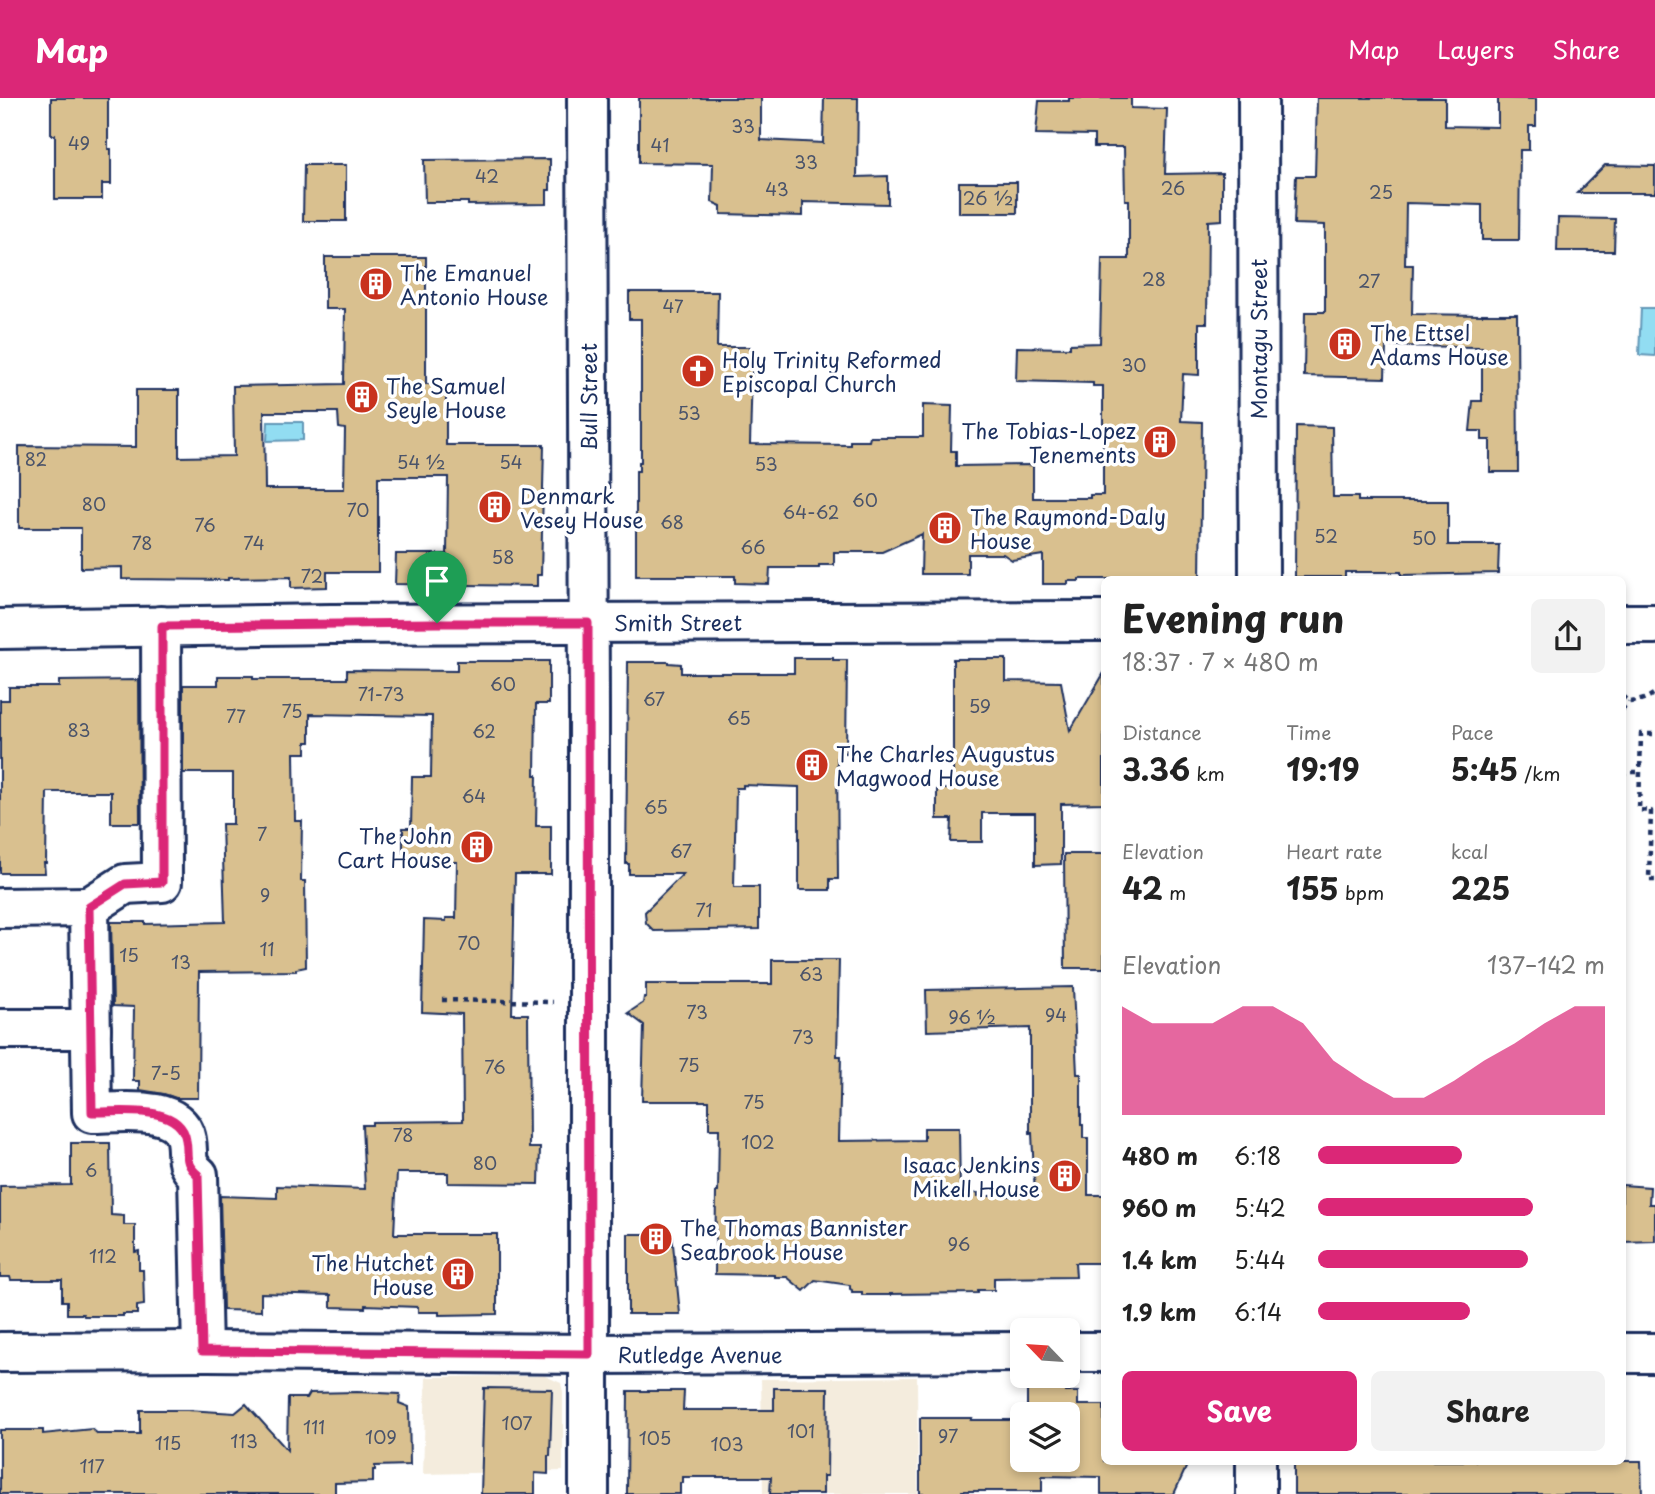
<!DOCTYPE html>
<html lang="en">
<head>
<meta charset="utf-8">
<style>
  body { margin:0; font-family:"Playpen Sans",sans-serif; background:#f2f2f2; color:#222; height:100vh; display:flex; flex-direction:column; font-size:26px; white-space:nowrap }
  * { box-sizing:border-box; margin:0 }
  p { font-size:23px; color:#767676 }
  .icon { flex:none; width:38px; height:38px; fill:none; stroke:currentColor; stroke-width:2; stroke-linecap:round; stroke-linejoin:round }
  .map { position:relative; flex:1; overflow:hidden }
  .sheet { position:absolute; left:1101px; top:478px; width:525px; height:889px; display:flex; flex-direction:column; background:#fff; border-radius:10px; box-shadow:0 4px 10px #0003 }
  .sheet>* { flex:none }
  .needle { width:46px; rotate:295deg }
  .tools { position:absolute; left:1010px; top:1220px; display:grid; gap:14px }
  .tools a { display:grid; place-items:center; width:70px; height:70px; border-radius:10px; background:#fff; box-shadow:0 4px 10px #0003; font-size:35px }
  .pin { position:absolute; display:grid; place-items:center; width:60px; height:60px; color:#fff; margin:-72px -30px; border-radius:50% 50% 50% 0; rotate:-45deg; box-shadow:0 0 7px #0007 }
  .pin .icon { rotate:45deg }
  .round { display:grid; place-items:center; flex:none; width:74px; height:74px; border-radius:10px; background:#f2f2f2 }
  .summary { display:flex; align-items:center; justify-content:space-between; height:119px; padding:0 21px }
  h1 { font-size:38px; font-weight:700; line-height:52px }
  .metrics { display:grid; grid-template-columns:repeat(3,1fr); gap:10px; height:119px; padding:7px 21px }
  .metrics div { display:grid; align-content:center }
  .metrics b { font-size:30px; font-weight:700 }
  .metrics small { font-size:19px; font-weight:400 }
  .metrics p { font-size:19px }
  .chart { height:196px; padding:14px 21px }
  .chart p { display:flex; justify-content:space-between }
  .chart svg { width:100%; height:126px; margin-top:7px; fill:#db2777; opacity:.7 }
  .cta { display:flex; gap:14px; margin-top:auto; padding:14px 21px }
  .cta a { flex:1; height:80px; border-radius:10px; background:#db2777; color:#fff; font-size:28px; font-weight:700; line-height:80px; text-align:center }
  .cta a+a { background:#f2f2f2; color:#222 }
  ul { padding:0 21px; list-style:none; font-size:23px }
  li { display:grid; grid-template-columns:112px 84px 1fr; align-items:center; height:52px }
  li i { height:18px; border-radius:9px; background:#db2777 }
  header { display:flex; align-items:center; gap:42px; box-sizing:border-box; height:98px; padding:0 35px; background:#db2777; color:#fff }
  header strong { font-size:33px }
  nav { display:flex; gap:38px; margin-inline-start:auto; font-size:24px }
  .map>svg:first-child { display:block }
</style>
</head>
<body>
<header>
<strong>Map</strong>
<nav><a>Map</a><a>Layers</a><a>Share</a></nav>
</header>
<div class="map">
<svg width="1655" height="1396" viewBox="0 0 1655 1396">
  <rect width="100%" height="100%" fill="#fff"/>
  <filter id="ink" filterUnits="userSpaceOnUse"><feTurbulence type="fractalNoise" baseFrequency=".0143" numOctaves="2"/><feDisplacementMap in="SourceGraphic" scale="14" xChannelSelector="R" yChannelSelector="G"/><feConvolveMatrix kernelMatrix="1 2 1 2 8 2 1 2 1" color-interpolation-filters="sRGB"/></filter>
  <g filter="url(#ink)">
    <!-- built -->
    <g fill="#f4ecdd">
      <polygon points="545,1278 561,1285 563,1294 563,1373 423,1376 426,1279"/>
      <polygon points="917,1279 918,1396 763,1396 761,1281"/>
    </g>
    <!-- water -->
    <g fill="#92ddf2" stroke="#6297b7" stroke-width="2">
      <polygon points="1641,210 1655,210 1655,258 1639,257"/>
      <polygon points="268,324 303,324 303,342 267,343"/>
    </g>
    <!-- building -->
    <g fill="#d9c08f" stroke="#1b2f5e" stroke-width="2" fill-rule="evenodd">
      <polygon points="51,0 108,0 108,51 111,51 111,86 102,86 102,101 55,101 55,37 51,37"/>
      <polygon points="639,0 761,0 761,42 823,45 824,0 858,0 857,79 888,78 888,106 803,104 803,118 721,116 721,108 712,104 713,66 639,65"/>
      <polygon points="1069,0 1131,0 1131,10 1167,11 1165,76 1222,75 1222,122 1208,123 1207,225 1199,225 1199,277 1183,276 1181,323 1202,324 1200,481 1079,481 1079,483 1068,483 1068,486 1043,486 1043,457 1012,462 1003,456 968,456 968,476 921,476 922,436 882,454 834,454 834,467 819,467 819,470 770,470 769,486 735,485 735,478 636,478 636,373 639,373 639,364 641,364 641,221 629,221 629,194 718,194 717,249 750,249 750,271 752,271 750,346 850,347 850,343 869,343 870,339 923,339 923,307 952,308 951,353 956,353 956,368 1033,367 1033,400 1090,400 1090,397 1103,397 1103,288 1093,288 1093,285 1016,283 1017,249 1070,250 1070,246 1100,245 1102,161 1129,161 1129,102 1125,102 1124,49 1094,49 1094,37 1036,36 1039,3 1069,3"/>
      <polygon points="1317,0 1445,0 1445,28 1498,29 1498,0 1536,1 1536,28 1529,28 1529,52 1520,52 1519,142 1482,142 1482,107 1406,105 1405,167 1413,167 1412,216 1482,217 1482,216 1517,216 1518,374 1490,374 1490,342 1482,342 1482,333 1470,333 1473,303 1482,303 1482,249 1386,248 1385,280 1304,278 1305,214 1325,214 1325,127 1294,126 1296,78 1315,78"/>
      <polygon points="550,61 550,92 547,92 547,106 468,107 468,104 425,104 424,62"/>
      <polygon points="304,67 346,67 346,123 303,123"/>
      <polygon points="1605,67 1655,68 1655,95 1577,95"/>
      <rect x="959" y="84" width="58" height="31"/>
      <polygon points="1558,120 1615,121 1614,153 1557,153"/>
      <path d="M 325,159 L 426,159 L 426,286 L 446,286 L 446,347 L 544,347 L 541,477 L 537,477 L 537,488 L 395,486 L 396,456 L 447,456 L 448,379 L 378,379 L 378,474 L 327,474 L 327,489 L 291,490 L 291,479 L 228,480 L 228,482 L 122,481 L 122,469 L 81,470 L 81,430 L 19,430 L 19,348 L 136,349 L 136,292 L 179,292 L 179,359 L 234,358 L 233,288 L 344,286 L 345,211 L 325,211 ZM 264,314 L 338,314 L 339,330 L 345,331 L 344,391 L 265,391 Z"/>
      <polygon points="1296,328 1332,329 1333,399 1358,399 1358,403 1448,403 1448,447 1499,447 1498,475 1401,477 1401,474 1345,474 1345,479 1295,479"/>
      <polygon points="794,560 833,560 833,562 847,562 846,655 837,655 838,781 830,781 830,792 799,792 799,689 743,687 743,690 736,690 734,789 759,789 759,831 654,833 646,825 645,814 683,776 629,776 629,766 626,766 628,564 669,564 669,565 681,566 681,575 794,575"/>
      <polygon points="953,561 1006,561 1006,583 1061,584 1070,633 1104,575 1104,705 1061,706 1061,766 1035,767 1035,715 982,715 982,744 951,744 952,721 937,721 937,691 953,691"/>
      <polygon points="457,563 549,563 549,606 536,606 535,677 537,677 536,728 551,728 551,776 515,776 512,916 528,916 529,1050 540,1050 539,1086 448,1085 448,1075 397,1075 394,1136 497,1136 497,1216 439,1217 439,1214 418,1214 418,1209 365,1207 365,1210 331,1209 331,1197 261,1195 261,1213 223,1212 220,1098 277,1100 277,1088 365,1091 362,1027 372,1027 372,1024 463,1023 462,916 422,914 424,822 446,823 446,820 456,820 457,764 403,763 403,730 411,730 412,679 431,679 432,618 310,616 310,644 306,644 306,655 294,655 295,723 302,723 301,783 305,783 306,869 296,871 296,873 199,874 198,1000 176,1000 164,996 140,992 140,983 133,983 134,909 113,908 111,824 145,824 145,826 225,824 222,726 233,726 233,675 183,675 183,587 218,587 218,578 253,578 253,581 347,581 347,572 457,573"/>
      <polygon points="139,582 140,725 111,725 111,694 47,694 46,765 44,765 45,775 0,775 0,602 9,602 9,589 59,589 59,583"/>
      <polygon points="1064,756 1104,756 1104,870 1065,870"/>
      <polygon points="772,862 839,862 837,958 841,958 839,1043 924,1042 924,1030 959,1030 960,1096 978,1095 978,1098 1035,1098 1032,1035 1030,1035 1030,930 927,933 926,892 1073,889 1077,976 1081,976 1081,1027 1083,1027 1083,1040 1088,1040 1088,1097 1104,1097 1104,1165 1075,1165 1076,1179 994,1180 994,1192 978,1192 978,1195 890,1196 890,1197 862,1197 862,1194 852,1194 852,1192 850,1191 850,1187 815,1182 804,1193 787,1179 775,1179 775,1177 715,1176 716,1094 718,1094 719,1031 709,1031 709,1003 642,1003 644,927 628,915 643,905 644,899 646,899 646,886 772,886"/>
      <polygon points="71,1045 110,1045 111,1117 124,1118 124,1127 135,1127 135,1154 139,1153 139,1172 143,1172 144,1207 137,1208 137,1216 123,1216 123,1218 84,1218 83,1216 67,1216 67,1203 62,1203 62,1182 11,1182 10,1179 0,1179 0,1088 71,1087"/>
      <polygon points="1622,1087 1650,1089 1649,1106 1655,1106 1655,1143 1622,1144"/>
      <polygon points="628,1136 672,1136 680,1216 628,1216"/>
      <polygon points="484,1290 552,1291 550,1358 548,1358 548,1376 535,1375 535,1396 481,1396"/>
      <polygon points="774,1290 828,1290 827,1378 823,1378 823,1396 770,1396 771,1379 683,1379 683,1385 680,1385 680,1396 627,1396 628,1293 684,1293 683,1312 774,1312"/>
      <polygon points="1027,1291 1066,1291 1066,1294 1078,1294 1078,1307 1104,1307 1104,1363 1189,1363 1174,1396 1101,1396 1101,1379 1042,1378 1042,1393 962,1393 962,1396 920,1396 920,1320 972,1320 971,1322 1022,1322 1022,1362 1068,1362 1068,1316 1027,1316"/>
      <polygon points="357,1294 400,1296 399,1305 409,1309 410,1367 375,1368 375,1372 373,1372 373,1384 335,1385 335,1396 0,1396 0,1332 43,1332 43,1336 92,1331 98,1336 140,1336 140,1312 187,1312 235,1315 246,1306 287,1352 288,1300 307,1300 310,1295"/>
      <polygon points="1294,1363 1641,1363 1642,1396 1294,1396"/>
    </g>
    <g fill="none" stroke-linecap="round" stroke-linejoin="round">
      <defs>
        <g id="minor">
          <polyline points="587,0 589,613 589,1396"/>
          <polyline points="1258,0 1259,481"/>
          <polyline points="1622,526 1655,526"/>
          <polyline points="0,531 331,526 1104,523"/>
          <path d="M 89,809 L 92,1015 C 118,1015 180,1005 186,1042 C 189,1058 183,1065 198,1077 L 202,1253"/>
          <polyline points="89,809 125,786 162,784 161,528"/>
          <polyline points="0,810 89,809"/>
          <polyline points="0,931 91,931"/>
          <polyline points="0,1254 208,1253 589,1256 1022,1254"/>
          <polyline points="1068,1254 1104,1254"/>
          <polyline points="1622,1255 1655,1255"/>
          <polyline points="1256,1363 1256,1396"/>
        </g>
      </defs>
      <!-- minor casing -->
      <use href="#minor" stroke="#1b2f5e" stroke-width="44"/>
      <!-- path -->
      <g stroke="#1b2f5e" stroke-width="4.5" stroke-dasharray="5 5" stroke-linecap="butt">
        <path d="M 1622,598 L 1629,604 C 1640,603 1646,601 1655,595"/>
        <polyline points="1622,612 1629,604"/>
        <polyline points="1653,636 1641,636 1639,712 1651,713 1649,782 1655,782"/>
        <polyline points="1622,674 1640,674"/>
        <polyline points="442,902 553,904"/>
      </g>
      <!-- minor -->
      <use href="#minor" stroke="#fff" stroke-width="38"/>
    </g>
  </g>
  <g fill="none" stroke-linecap="round" stroke-linejoin="round" filter="url(#ink)">
    <defs>
      <path id="route" d="M 437,525 L 588,525 L 589,1256 L 202,1253 L 198,1077 C 183,1064 189,1058 186,1042 C 180,1005 118,1015 92,1014 L 89,809 L 125,786 L 162,784 L 162,528 Z"/>
    </defs>
    <!-- route casing -->
    <use href="#route" stroke="#fff" stroke-width="14"/>
    <!-- route -->
    <use href="#route" stroke="#db2777" stroke-width="9"/>
  </g>
  <!-- icons -->
  <defs>
    <symbol id="building-disc" viewBox="-11 -11 22 22"><circle r="9.5" fill="#c8321e" stroke="#fff"/><path d="M-4-6H4V6H1V3H-1V6H-4ZM-2.5-4.3h1.7v1.8h-1.7ZM.8-4.3h1.7v1.8H.8ZM-2.5-1h1.7V.8h-1.7ZM.8-1h1.7V.8H.8Z" fill="#fff"/></symbol>
    <symbol id="church-disc" viewBox="-11 -11 22 22"><circle r="9.5" fill="#c8321e" stroke="#fff"/><path d="M-1.2-6h2.4v3.5h3.3v2.4h-3.3V6h-2.4V-.1h-3.3v-2.4h3.3Z" fill="#fff"/></symbol>
  </defs>
  <g fill-rule="evenodd">
    <use href="#building-disc" x="357" y="167" width="38" height="38"/>
    <use href="#building-disc" x="1326" y="227" width="38" height="38"/>
    <use href="#church-disc" x="679" y="254" width="38" height="38"/>
    <use href="#building-disc" x="343" y="280" width="38" height="38"/>
    <use href="#building-disc" x="1141" y="325" width="38" height="38"/>
    <use href="#building-disc" x="476" y="390" width="38" height="38"/>
    <use href="#building-disc" x="926" y="411" width="38" height="38"/>
    <use href="#building-disc" x="793" y="648" width="38" height="38"/>
    <use href="#building-disc" x="458" y="730" width="38" height="38"/>
    <use href="#building-disc" x="1046" y="1059" width="38" height="38"/>
    <use href="#building-disc" x="637" y="1122" width="38" height="38"/>
    <use href="#building-disc" x="439" y="1157" width="38" height="38"/>
  </g>
  <g text-anchor="middle" dominant-baseline="central" stroke-width="7" stroke-linejoin="round" paint-order="stroke">
    <!-- number labels -->
    <g font-size="18" fill="#4a536a">
      <text x="743" y="27">33</text>
      <text x="79" y="44">49</text>
      <text x="660" y="46">41</text>
      <text x="806" y="63">33</text>
      <text x="487" y="77">42</text>
      <text x="1173" y="89">26</text>
      <text x="777" y="90">43</text>
      <text x="1381" y="93">25</text>
      <text x="988" y="99">26 ½</text>
      <text x="1154" y="180">28</text>
      <text x="1369" y="182">27</text>
      <text x="673" y="207">47</text>
      <text x="1134" y="266">30</text>
      <text x="689" y="314">53</text>
      <text x="36" y="360">82</text>
      <text x="421" y="363">54 ½</text>
      <text x="511" y="363">54</text>
      <text x="766" y="365">53</text>
      <text x="865" y="401">60</text>
      <text x="94" y="405">80</text>
      <text x="358" y="411">70</text>
      <text x="811" y="413">64-62</text>
      <text x="672" y="423">68</text>
      <text x="205" y="426">76</text>
      <text x="1326" y="437">52</text>
      <text x="1424" y="439">50</text>
      <text x="142" y="444">78</text>
      <text x="254" y="444">74</text>
      <text x="753" y="448">66</text>
      <text x="503" y="458">58</text>
      <text x="312" y="477">72</text>
      <text x="503" y="585">60</text>
      <text x="381" y="595">71-73</text>
      <text x="654" y="600">67</text>
      <text x="980" y="607">59</text>
      <text x="292" y="612">75</text>
      <text x="236" y="617">77</text>
      <text x="739" y="619">65</text>
      <text x="79" y="631">83</text>
      <text x="484" y="632">62</text>
      <text x="474" y="697">64</text>
      <text x="656" y="708">65</text>
      <text x="262" y="735">7</text>
      <text x="681" y="752">67</text>
      <text x="265" y="796">9</text>
      <text x="704" y="811">71</text>
      <text x="469" y="844">70</text>
      <text x="267" y="850">11</text>
      <text x="129" y="856">15</text>
      <text x="181" y="863">13</text>
      <text x="811" y="875">63</text>
      <text x="697" y="913">73</text>
      <text x="1056" y="916">94</text>
      <text x="972" y="918">96 ½</text>
      <text x="803" y="938">73</text>
      <text x="689" y="966">75</text>
      <text x="495" y="968">76</text>
      <text x="166" y="974">7-5</text>
      <text x="754" y="1003">75</text>
      <text x="403" y="1036">78</text>
      <text x="758" y="1043">102</text>
      <text x="485" y="1064">80</text>
      <text x="91" y="1071">6</text>
      <text x="959" y="1145">96</text>
      <text x="103" y="1157">112</text>
      <text x="517" y="1324">107</text>
      <text x="314" y="1328">111</text>
      <text x="801" y="1332">101</text>
      <text x="948" y="1337">97</text>
      <text x="381" y="1338">109</text>
      <text x="655" y="1339">105</text>
      <text x="244" y="1342">113</text>
      <text x="168" y="1344">115</text>
      <text x="727" y="1345">103</text>
      <text x="92" y="1367">117</text>
    </g>
    <!-- poi labels -->
    <g font-size="21" fill="#1b2f5e" stroke="#fff" text-anchor="start">
      <text x="400" y="174">The Emanuel<tspan x="400" dy="24">Antonio House</tspan></text>
      <text x="1370" y="234">The Ettsel<tspan x="1370" dy="24">Adams House</tspan></text>
      <text x="722" y="261">Holy Trinity Reformed<tspan x="722" dy="24">Episcopal Church</tspan></text>
      <text x="386" y="287">The Samuel<tspan x="386" dy="24">Seyle House</tspan></text>
      <text x="1136" y="332" text-anchor="end">The Tobias-Lopez<tspan x="1136" dy="24">Tenements</tspan></text>
      <text x="520" y="397">Denmark<tspan x="520" dy="24">Vesey House</tspan></text>
      <text x="970" y="418">The Raymond-Daly<tspan x="970" dy="24">House</tspan></text>
      <text x="836" y="655">The Charles Augustus<tspan x="836" dy="24">Magwood House</tspan></text>
      <text x="452" y="737" text-anchor="end">The John<tspan x="452" dy="24">Cart House</tspan></text>
      <text x="1040" y="1066" text-anchor="end">Isaac Jenkins<tspan x="1040" dy="24">Mikell House</tspan></text>
      <text x="680" y="1129">The Thomas Bannister<tspan x="680" dy="24">Seabrook House</tspan></text>
      <text x="434" y="1164" text-anchor="end">The Hutchet<tspan x="434" dy="24">House</tspan></text>
    </g>
    <!-- street labels -->
    <g font-size="21" fill="#1b2f5e" stroke="#fff">
      <text transform="translate(1258 241) rotate(-90)">Montagu Street</text>
      <text transform="translate(588 299) rotate(-90)">Bull Street</text>
      <text x="678" y="524">Smith Street</text>
      <text x="700" y="1256">Rutledge Avenue</text>
    </g>
  </g>
</svg>
<div class="tools">
<a><svg class="needle" viewBox="-14 -14 28 28"><path d="M0-13l5 13h-10z" fill="#e53935"/><path d="M0 13l5-13h-10z" fill="#767676"/></svg></a>
<a><svg class="icon" aria-label="layers" viewBox="0 0 24 24"><path d="M12 4l9 5-9 5-9-5zM3 14l9 5 9-5"/></svg></a>
</div>
<div class="pin" style="left:437px;top:525px;background:#1e9e55"><svg class="icon" aria-label="arrive" viewBox="0 0 24 24"><path d="M6 21V4h12l-3 4 3 4H6"/></svg></div>
<section class="sheet">
<div class="summary"><div><h1>Evening run</h1><p>18:37 · 7 × 480 m</p></div><a class="round"><svg class="icon" aria-label="share" viewBox="0 0 24 24"><path d="M12 15V3M7 8l5-5 5 5M5 13v7h14v-7"/></svg></a></div>
<div class="metrics">
<div><p>Distance</p><b>3.36<small> km</small></b></div>
<div><p>Time</p><b>19:19</b></div>
<div><p>Pace</p><b>5:45<small> /km</small></b></div>
</div>
<div class="metrics">
<div><p>Elevation</p><b>42<small> m</small></b></div>
<div><p>Heart rate</p><b>155<small> bpm</small></b></div>
<div><p>kcal</p><b>225</b></div>
</div>
<div class="chart"><p><span>Elevation</span>137–142 m</p>
<svg viewBox="0 0 160 44" preserveAspectRatio="none"><path d="M0 44V6L10 12L20 12L30 12L40 6L50 6L60 12L70 25L80 32L90 38L100 38L110 32L120 25L130 19L140 12L150 6L160 6V44z"/></svg>
</div>
<ul>
<li><b>480 m</b>6:18<i style="width:50%"></i></li>
<li><b>960 m</b>5:42<i style="width:75%"></i></li>
<li><b>1.4 km</b>5:44<i style="width:73%"></i></li>
<li><b>1.9 km</b>6:14<i style="width:53%"></i></li>
</ul>
<div class="cta"><a>Save</a><a>Share</a></div>
</section>
</div>
</body>
</html>
